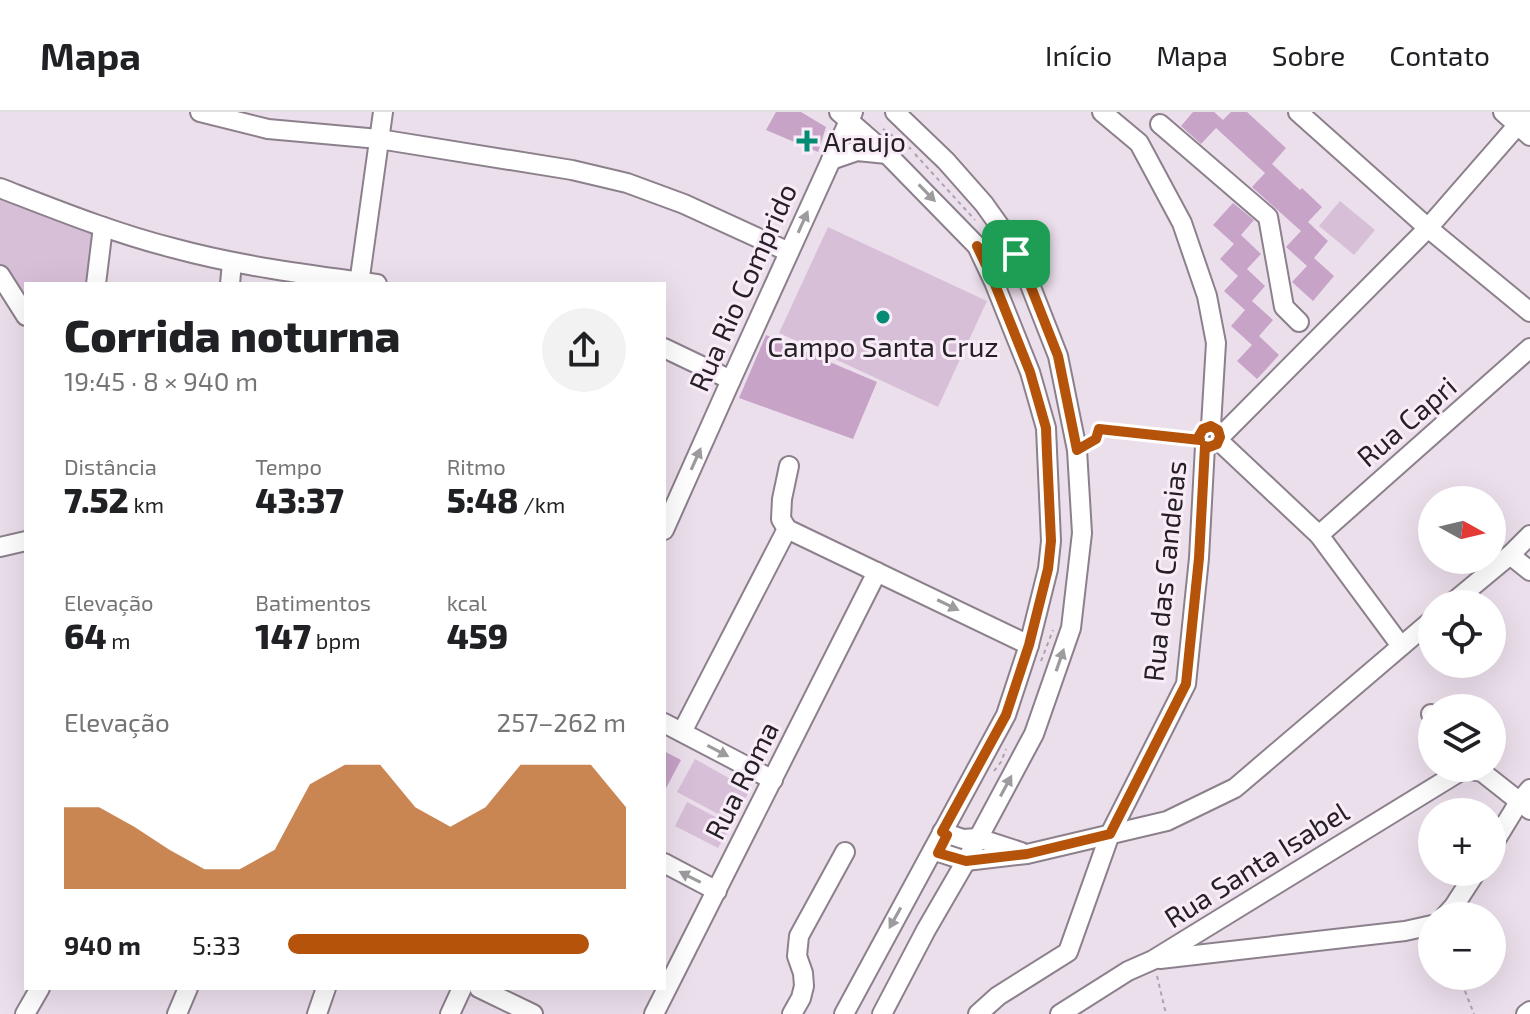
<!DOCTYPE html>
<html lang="pt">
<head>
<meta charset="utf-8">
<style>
  body { margin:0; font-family:"Exo 2",sans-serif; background:#f2f2f2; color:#202124; height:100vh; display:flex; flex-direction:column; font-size:30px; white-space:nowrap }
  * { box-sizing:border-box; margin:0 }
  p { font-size:26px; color:#757577 }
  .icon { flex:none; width:44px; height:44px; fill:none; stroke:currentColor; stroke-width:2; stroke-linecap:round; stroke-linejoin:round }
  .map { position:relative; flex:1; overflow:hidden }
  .details { position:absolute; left:24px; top:170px; width:642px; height:708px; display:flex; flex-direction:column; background:#fff; border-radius:0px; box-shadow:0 8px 32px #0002 }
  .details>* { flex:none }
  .needle { width:52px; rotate:98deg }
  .controls { position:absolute; left:1418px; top:374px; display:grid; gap:16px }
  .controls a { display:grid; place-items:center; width:88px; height:88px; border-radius:50%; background:#fff; box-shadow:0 8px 32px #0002; font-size:40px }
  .pin { position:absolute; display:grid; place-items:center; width:68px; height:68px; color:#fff; margin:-34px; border-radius:16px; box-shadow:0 4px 12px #0006 }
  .round { display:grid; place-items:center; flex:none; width:84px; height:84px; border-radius:42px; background:#f2f2f2 }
  .head { display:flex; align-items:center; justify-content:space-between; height:136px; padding:0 40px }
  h1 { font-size:44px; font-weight:800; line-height:60px }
  .stats { display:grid; grid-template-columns:repeat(3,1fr); gap:12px; height:136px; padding:8px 40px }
  .stats div { display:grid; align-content:center }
  .stats b { font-size:34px; font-weight:800 }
  .stats small { font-size:22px; font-weight:400 }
  .stats p { font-size:22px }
  .chart { height:224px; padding:16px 40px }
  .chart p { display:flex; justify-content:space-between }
  .chart svg { width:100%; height:144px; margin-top:8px; fill:#b45309; opacity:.7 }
  ul { padding:0 40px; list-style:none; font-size:26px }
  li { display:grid; grid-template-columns:128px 96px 1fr; align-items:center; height:60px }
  li i { height:20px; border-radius:10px; background:#b45309 }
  header { display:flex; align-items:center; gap:48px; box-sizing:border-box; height:112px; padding:0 40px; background:#fff; border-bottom:2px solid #e0e0e0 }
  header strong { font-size:38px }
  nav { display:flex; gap:44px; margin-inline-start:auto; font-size:28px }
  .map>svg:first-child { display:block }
</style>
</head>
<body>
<header>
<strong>Mapa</strong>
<nav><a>Início</a><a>Mapa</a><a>Sobre</a><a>Contato</a></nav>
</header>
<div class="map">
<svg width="1530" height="902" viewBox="0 0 1530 902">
  <rect width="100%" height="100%" fill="#ecdfec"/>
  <!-- green -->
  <g fill="#d8bfd8">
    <polygon points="0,81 95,120 88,172 26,172 26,192 0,151"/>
    <polygon points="1340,89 1375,118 1354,143 1319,114"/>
    <polygon points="828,115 987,189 938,295 779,221"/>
    <polygon points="695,647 750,678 733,710 677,680"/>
    <polygon points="687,690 731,713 718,736 675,714"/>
  </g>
  <!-- building -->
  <g fill="#c7a3c7">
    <polygon points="776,0 801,0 826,15 818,40 766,18"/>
    <polygon points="1193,0 1214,0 1223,8 1231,0 1247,0 1286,36 1272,52 1300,78 1302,76 1322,95 1308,110 1328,129 1314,146 1334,164 1313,189 1292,170 1307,154 1286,135 1301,119 1252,75 1265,61 1216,16 1201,32 1181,14"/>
    <polygon points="1233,91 1254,108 1241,123 1261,142 1247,157 1265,174 1252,189 1273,208 1259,224 1279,243 1257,267 1237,249 1252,233 1231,214 1245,198 1224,179 1238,164 1220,147 1234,132 1213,113"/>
    <polygon points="766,223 877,270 853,327 739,286"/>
    <polygon points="664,639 681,648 664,680"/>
  </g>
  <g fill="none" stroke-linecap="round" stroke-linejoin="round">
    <defs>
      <g id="minor">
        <polyline points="200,0 268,17 379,27 572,58 627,71 684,92 789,140"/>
        <polyline points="839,0 887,42 977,134 994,170 1030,260 1046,316 1051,429 1048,457 1029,533 1006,603 844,902"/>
        <polyline points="1102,0 1139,31 1182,111 1207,184 1216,231 1211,314"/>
        <polyline points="1298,0 1428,116 1530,200"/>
        <polyline points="1503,0 1530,24"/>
        <polyline points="1160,12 1268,105 1284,195 1299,210"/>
        <polyline points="831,48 857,39 887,42"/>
        <path d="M 0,76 C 57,98 114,121 173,136 C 239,154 309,163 377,172"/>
        <polyline points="0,163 26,204"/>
        <polyline points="96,172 103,115"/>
        <polyline points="230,172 232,150"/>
        <polyline points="359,172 383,0"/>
        <polyline points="664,236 731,268"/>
        <polyline points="1220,325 1428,116 1529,0"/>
        <polyline points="1219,329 1319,423 1401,534"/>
        <polyline points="787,417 1029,533"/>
        <polyline points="787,417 781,407 782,387 789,354"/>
        <polyline points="664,418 731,268 853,0"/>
        <polyline points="1319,423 1530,236"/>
        <polyline points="0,435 26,429"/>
        <polyline points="1510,443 1530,459"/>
        <polyline points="1451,492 1510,443 1530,423"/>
        <polyline points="1431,602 1432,603"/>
        <polyline points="664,611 773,668"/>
        <polyline points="682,620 787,417"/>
        <polyline points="942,720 963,727 978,726 1021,740"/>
        <polyline points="1492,734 1519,690 1530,677"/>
        <polyline points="933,738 966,749 1027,742 1167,709 1235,676 1432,508"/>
        <polyline points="664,751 717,779"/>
        <polyline points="1445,804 1454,794 1476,760"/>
        <polyline points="1160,847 1405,819 1432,813"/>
        <polyline points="479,876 533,902"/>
        <polyline points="25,902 40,876"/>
        <polyline points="177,902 188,876"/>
        <polyline points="317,902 326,876"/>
        <polyline points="450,902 462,876"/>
        <polyline points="654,902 877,460"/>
        <polyline points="792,902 801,886 804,874 803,861 797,844 799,824 845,740"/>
        <polyline points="882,902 926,818 966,749 1034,622 1071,516 1082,421 1077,338 1058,244 1016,137 984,92 946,49 895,0"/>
        <polyline points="978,902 998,884 1068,840 1110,722 1186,572 1199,446 1205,334"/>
        <polyline points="1060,902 1128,859 1153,848 1464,657 1482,660 1530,698"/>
        <polyline points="1526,902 1530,899"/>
      </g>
    </defs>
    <!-- minor casing -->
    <use href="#minor" stroke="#8c808c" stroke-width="22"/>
    <!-- path -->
    <g stroke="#ada2ad" stroke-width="2" stroke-dasharray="4 4" stroke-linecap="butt">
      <polyline points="883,17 911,37"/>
      <polyline points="915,42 975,108"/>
      <polyline points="1090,330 1096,327 1099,317 1191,327"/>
      <polyline points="1041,549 1053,518"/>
      <polyline points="994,659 1001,650 1006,637"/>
      <polyline points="1157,864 1166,902"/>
      <polyline points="1459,864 1474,902"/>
    </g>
    <!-- minor -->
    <use href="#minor" stroke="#fff" stroke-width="18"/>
  </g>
  <!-- one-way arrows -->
  <defs><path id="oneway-solid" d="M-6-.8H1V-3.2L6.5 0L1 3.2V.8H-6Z" transform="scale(2)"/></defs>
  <g fill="#9d9b9d">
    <use href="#oneway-solid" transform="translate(927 81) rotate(46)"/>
    <use href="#oneway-solid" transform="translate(803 110) rotate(-66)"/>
    <use href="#oneway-solid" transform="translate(696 347) rotate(-66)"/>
    <use href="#oneway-solid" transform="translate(948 493) rotate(26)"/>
    <use href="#oneway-solid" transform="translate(1060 548) rotate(-71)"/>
    <use href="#oneway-solid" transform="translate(718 639) rotate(28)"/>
    <use href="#oneway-solid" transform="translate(1006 674) rotate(-62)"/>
    <use href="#oneway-solid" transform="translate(690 765) rotate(-153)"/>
    <use href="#oneway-solid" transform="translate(895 806) rotate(119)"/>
  </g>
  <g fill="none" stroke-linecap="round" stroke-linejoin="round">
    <defs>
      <path id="route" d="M 977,134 C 984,142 998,167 1011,156 C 1016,151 1016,144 1016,137 L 1058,244 L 1077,338 L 1096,327 L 1099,317 L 1200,328 L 1199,324 L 1203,317 L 1211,314 L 1218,318 L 1220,325 L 1217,332 L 1209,335 L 1205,334 L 1199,446 L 1186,572 L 1110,722 L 1027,742 L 966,749 L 938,741 L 947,723 L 942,720 L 1006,603 L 1029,533 L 1048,457 L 1051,429 L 1047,342 L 1046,316 L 1030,260 L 994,170 Z"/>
    </defs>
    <!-- route casing -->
    <use href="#route" stroke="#fff" stroke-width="16"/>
    <!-- route -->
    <use href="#route" stroke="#b45309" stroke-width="10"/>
  </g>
  <!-- markers -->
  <g fill="#038c73" stroke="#f9ecf9" stroke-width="3">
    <path d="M803 17h8v8h8v8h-8v8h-8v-8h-8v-8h8z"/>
    <circle cx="883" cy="205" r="8"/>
  </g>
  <g text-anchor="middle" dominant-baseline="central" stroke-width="6" stroke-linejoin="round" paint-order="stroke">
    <!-- poi labels -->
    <g font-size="28" fill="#252025" stroke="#f9ecf9" text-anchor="start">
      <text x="823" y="29">Araujo</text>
      <text x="883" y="234" text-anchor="middle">Campo Santa Cruz</text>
    </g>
    <!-- street labels -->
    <g font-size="28" fill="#252025" stroke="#f9ecf9">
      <text transform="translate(742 175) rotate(-66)">Rua Rio Comprido</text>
      <text transform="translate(1406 309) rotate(-41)">Rua Capri</text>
      <text transform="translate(1164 459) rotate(-84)">Rua das Candeias</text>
      <text transform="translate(741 668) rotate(-63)">Rua Roma</text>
      <text transform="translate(1256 752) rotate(-32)">Rua Santa Isabel</text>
    </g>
  </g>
</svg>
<div class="controls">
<a><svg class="needle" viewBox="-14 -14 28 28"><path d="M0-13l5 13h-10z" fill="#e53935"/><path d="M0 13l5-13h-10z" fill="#757577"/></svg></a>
<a><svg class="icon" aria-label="locate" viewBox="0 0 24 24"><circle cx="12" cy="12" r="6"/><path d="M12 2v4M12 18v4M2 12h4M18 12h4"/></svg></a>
<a><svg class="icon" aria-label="layers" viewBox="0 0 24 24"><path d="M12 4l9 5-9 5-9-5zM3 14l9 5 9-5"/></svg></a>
<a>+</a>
<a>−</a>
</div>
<div class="pin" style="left:1016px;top:142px;background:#1e9e55"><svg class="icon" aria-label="arrive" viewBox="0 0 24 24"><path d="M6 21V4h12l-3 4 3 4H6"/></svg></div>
<section class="details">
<div class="head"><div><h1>Corrida noturna</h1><p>19:45 · 8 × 940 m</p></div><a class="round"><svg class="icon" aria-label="share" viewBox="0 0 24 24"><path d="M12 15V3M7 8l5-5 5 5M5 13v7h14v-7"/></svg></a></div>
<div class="stats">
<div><p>Distância</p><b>7.52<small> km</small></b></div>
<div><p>Tempo</p><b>43:37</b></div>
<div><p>Ritmo</p><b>5:48<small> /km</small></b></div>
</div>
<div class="stats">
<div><p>Elevação</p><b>64<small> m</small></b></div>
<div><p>Batimentos</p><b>147<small> bpm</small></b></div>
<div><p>kcal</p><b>459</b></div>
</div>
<div class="chart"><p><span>Elevação</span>257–262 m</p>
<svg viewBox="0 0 160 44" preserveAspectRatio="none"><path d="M0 44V19L10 19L20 25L30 32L40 38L50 38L60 32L70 12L80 6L90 6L100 19L110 25L120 19L130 6L140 6L150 6L160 19V44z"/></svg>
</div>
<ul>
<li><b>940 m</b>5:33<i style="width:89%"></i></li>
</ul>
</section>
</div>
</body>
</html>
